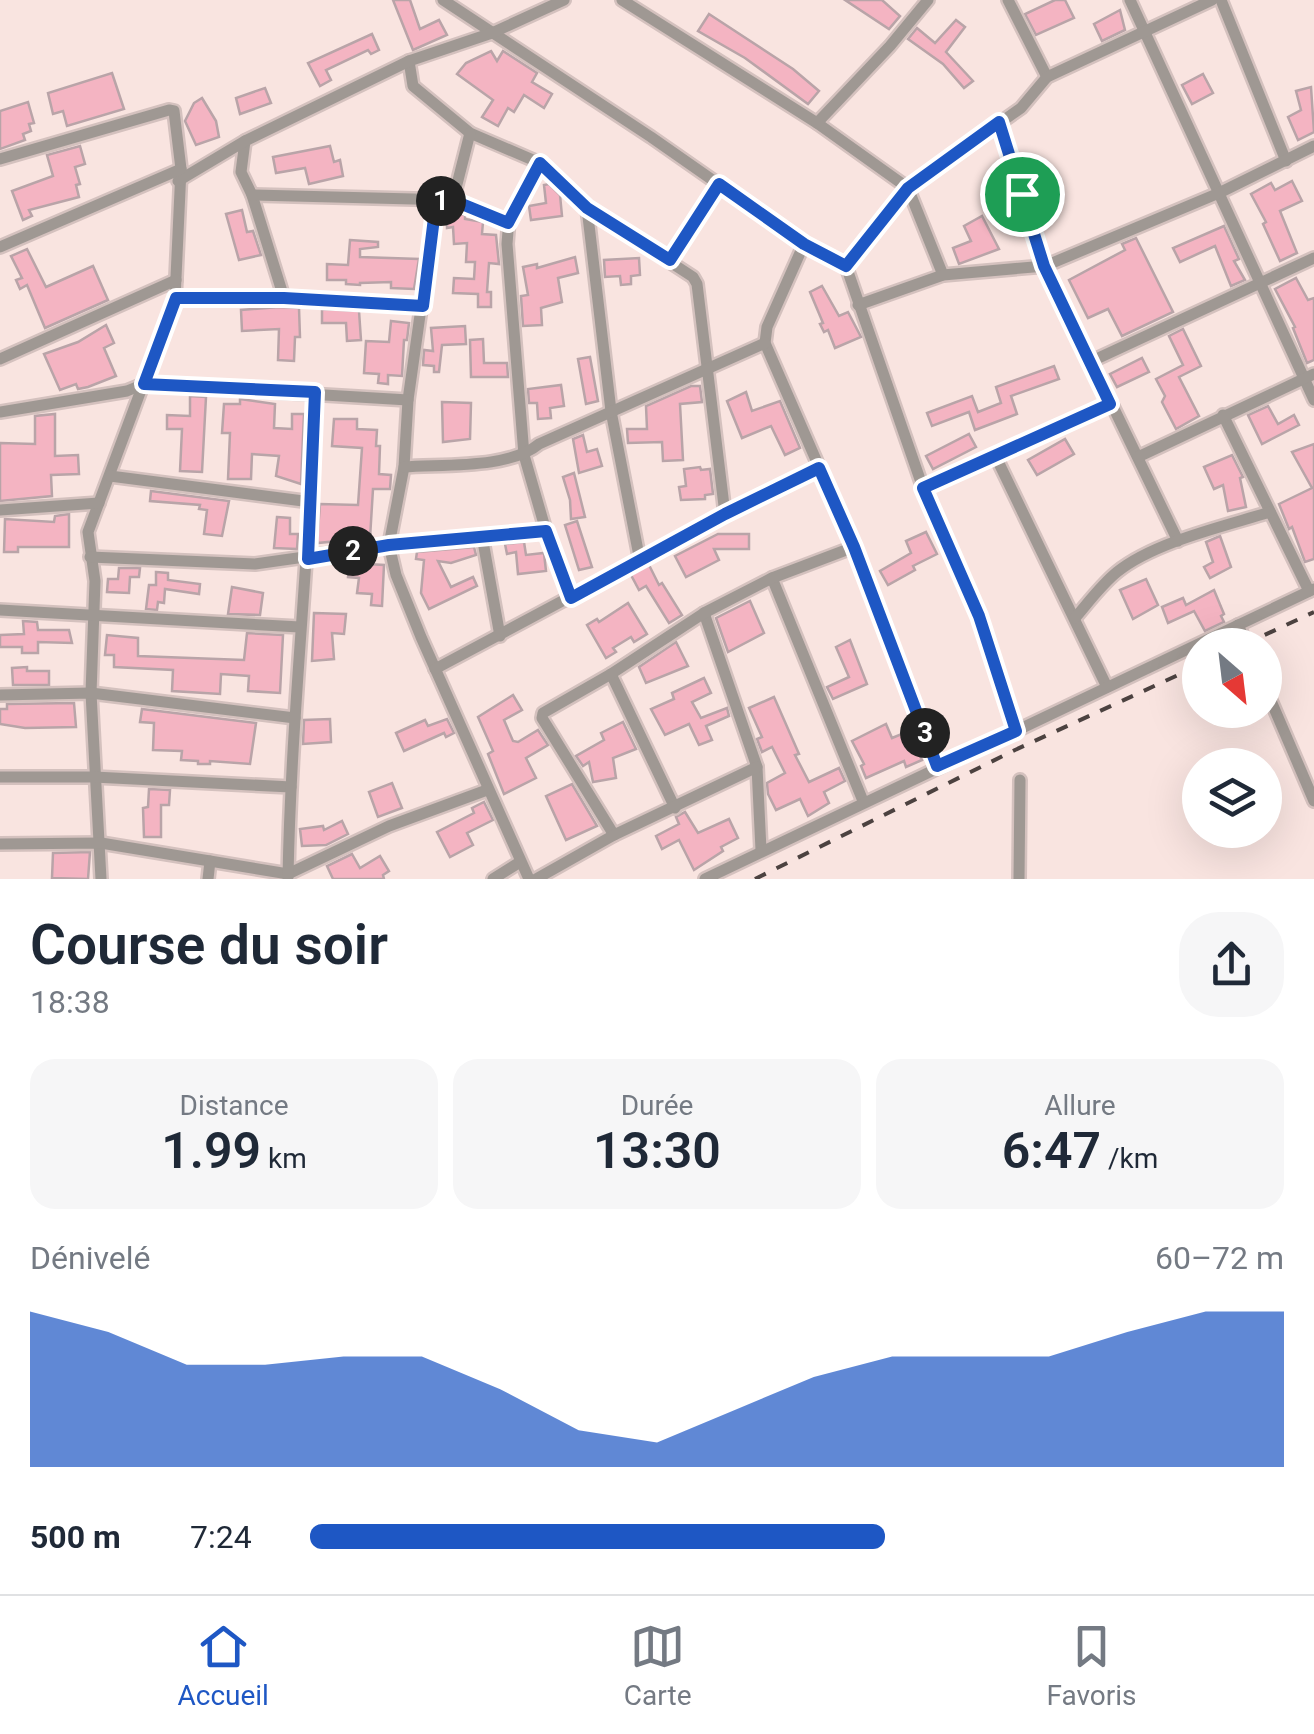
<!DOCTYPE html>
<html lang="fr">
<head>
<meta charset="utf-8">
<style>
  body { margin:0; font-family:Roboto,sans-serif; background:#f6f6f7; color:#1f2937; height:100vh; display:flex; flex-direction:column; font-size:38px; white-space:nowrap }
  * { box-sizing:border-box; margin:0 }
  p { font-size:32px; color:#747a83 }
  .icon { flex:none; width:55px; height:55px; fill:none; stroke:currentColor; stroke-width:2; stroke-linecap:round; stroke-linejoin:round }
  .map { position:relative; height:879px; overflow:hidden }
  .sheet { display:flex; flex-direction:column; background:#fff; flex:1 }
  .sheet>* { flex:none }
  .needle { width:65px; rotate:152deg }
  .buttons { position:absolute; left:1182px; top:628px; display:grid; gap:20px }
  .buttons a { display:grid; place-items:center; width:100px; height:100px; border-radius:50%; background:#fff; box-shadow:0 10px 40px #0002; font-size:50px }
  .pin { position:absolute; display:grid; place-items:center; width:85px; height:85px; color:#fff; margin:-42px; border:5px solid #fff; border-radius:50%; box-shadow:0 2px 10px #0007 }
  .km { position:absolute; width:50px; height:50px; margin:-25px; border-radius:50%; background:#222; color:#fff; font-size:28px; line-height:50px; text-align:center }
  .round { display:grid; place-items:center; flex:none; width:105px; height:105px; border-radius:40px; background:#f6f6f7 }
  .headline { display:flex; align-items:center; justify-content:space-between; height:170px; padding:0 30px }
  h1 { font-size:55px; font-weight:600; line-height:75px }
  .metrics { display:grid; grid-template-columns:repeat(3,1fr); gap:15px; height:170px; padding:10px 30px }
  .metrics div { display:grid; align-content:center; border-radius:25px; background:#f6f6f7; text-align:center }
  .metrics b { font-size:50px; font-weight:600 }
  .metrics small { font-size:28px; font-weight:400 }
  .metrics p { font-size:28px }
  .chart { height:280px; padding:20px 30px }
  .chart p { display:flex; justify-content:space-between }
  .chart svg { width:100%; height:180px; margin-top:10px; fill:#1e57c4; opacity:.7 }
  ul { padding:0 30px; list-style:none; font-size:32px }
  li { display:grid; grid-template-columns:160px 120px 1fr; align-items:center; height:75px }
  li i { height:25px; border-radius:12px; background:#1e57c4 }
  .tabs { display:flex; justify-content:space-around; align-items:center; height:140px; border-top:2px solid #e0e1e3; background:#fff; font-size:28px; color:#747a83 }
  .tabs a { display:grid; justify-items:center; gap:5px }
  .tabs .selected { color:#1e57c4 }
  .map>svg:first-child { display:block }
</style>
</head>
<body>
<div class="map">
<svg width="1314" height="879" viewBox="0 0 1314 879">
  <rect width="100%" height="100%" fill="#f9e4e0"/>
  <!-- building -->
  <g fill="#f4b4c2" stroke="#b9a4a8" stroke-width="2.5">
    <polygon points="393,0 410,0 420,29 439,20 447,35 413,50"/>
    <polygon points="845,0 882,0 900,16 889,29"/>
    <polygon points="1055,0 1065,0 1074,18 1036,35 1025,14"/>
    <polygon points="1120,10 1125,30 1102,41 1094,24"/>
    <polygon points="709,14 793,69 819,91 808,104 745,58 698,31"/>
    <polygon points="956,20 965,27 946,52 973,81 964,88 943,64 908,39 917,28 935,43"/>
    <polygon points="372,34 379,50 371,54 368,50 326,70 331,80 320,86 308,63"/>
    <polygon points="491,51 497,61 503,51 537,73 532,82 552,94 544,108 524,95 514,112 508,108 498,126 482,117 493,100 457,74 466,63"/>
    <polygon points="112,73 124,109 67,126 63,111 53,114 48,93"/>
    <polygon points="1203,74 1213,93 1192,104 1182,85"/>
    <polygon points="1311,87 1314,132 1298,140 1288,117 1301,110 1296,91"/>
    <polygon points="265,88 271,103 240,114 236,98"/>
    <polygon points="202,98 216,121 219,137 196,145 185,121 194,103"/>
    <polygon points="28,102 34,123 29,124 31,131 23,134 25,140 0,149 0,111"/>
    <polygon points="80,146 85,164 75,167 80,184 76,185 79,197 29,210 32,216 23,220 12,191 53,176 47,155"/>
    <polygon points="330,146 334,162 340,160 343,176 309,184 305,168 276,173 273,157"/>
    <polygon points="1292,181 1302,201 1280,211 1297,253 1280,261 1263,224 1266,222 1251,194 1271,183 1275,190"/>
    <polygon points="549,184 560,195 562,216 531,220 529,206 546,203 544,185"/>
    <polygon points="447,209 465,215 465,219 483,222 482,234 496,235 499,264 489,263 487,292 491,292 491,307 478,307 478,294 453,293 454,278 474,279 475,262 466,262 467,243 454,244 453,227 447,228"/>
    <polygon points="242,210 247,232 253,231 261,255 239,260 226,214"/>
    <polygon points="982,216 999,249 959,264 953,248 971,241 964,226"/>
    <polygon points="1224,226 1239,259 1234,261 1245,280 1231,286 1215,246 1180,262 1173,248"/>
    <polygon points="1136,238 1173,312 1122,336 1108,309 1088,318 1069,280 1125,250 1122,244"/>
    <polygon points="350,240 378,242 378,247 360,249 360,257 419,259 414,289 391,288 391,282 360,283 360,285 346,284 346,280 327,280 327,264 348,265"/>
    <polygon points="27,249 46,287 93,266 108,300 45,328 27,285 20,289 16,280 22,278 11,256"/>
    <polygon points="575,257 578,273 558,278 562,302 541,308 542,325 523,326 521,296 528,295 523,267 537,264 537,268"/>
    <polygon points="639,258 640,275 631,276 631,284 621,285 620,276 605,277 604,260"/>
    <polygon points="1296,278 1308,300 1314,298 1314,360 1307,363 1293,328 1295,327 1275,289"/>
    <polygon points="822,286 839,316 848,312 861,337 835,348 828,330 824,332 820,324 823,323 810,292"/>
    <polygon points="279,307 299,308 300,337 295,337 294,361 278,360 279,329 242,331 241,310"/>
    <polygon points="322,309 359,311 361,340 347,341 346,323 322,323"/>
    <polygon points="391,321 409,323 407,340 404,340 402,376 388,375 388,384 378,383 379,374 364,373 366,341 389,342"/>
    <polygon points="106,325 114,343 104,348 116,376 88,387 78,389 76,384 60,390 44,354 78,342"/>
    <polygon points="465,326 466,344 442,345 439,372 434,372 434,366 423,365 424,350 433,351 431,328"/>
    <polygon points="1183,329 1201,366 1179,377 1199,416 1176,429 1162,402 1165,396 1156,379 1183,365 1169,336"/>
    <polygon points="483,339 484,363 507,363 508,377 471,377 470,340"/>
    <polygon points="590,357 598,401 586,404 578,359"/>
    <polygon points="1142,358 1149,372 1117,387 1110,374"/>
    <polygon points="1054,366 1059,379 1011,396 1017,414 975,430 969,412 932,426 927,413 972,396 978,412 1001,403 996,387"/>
    <polygon points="561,385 564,406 550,408 551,418 538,419 537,403 529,403 528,389"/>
    <polygon points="691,386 700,386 702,402 680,404 683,460 663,461 662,442 628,443 627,429 647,429 646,406"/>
    <polygon points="746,392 752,411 780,401 800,448 785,455 771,426 742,438 727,401"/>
    <polygon points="190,396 206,397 202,472 180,471 182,429 167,429 167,415 190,416"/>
    <polygon points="240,399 275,404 274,428 292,429 292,414 304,414 301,484 276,476 279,456 252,454 251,479 228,479 230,433 222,433 224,404 240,404"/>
    <polygon points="442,402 471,403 470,439 443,442"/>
    <polygon points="1268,406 1278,424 1294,415 1299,425 1262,444 1248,415"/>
    <polygon points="55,414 55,456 78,455 79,474 51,475 52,496 0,501 0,443 35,444 35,416"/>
    <polygon points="334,419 357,419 357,429 377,430 376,446 380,446 379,474 391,475 390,489 373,489 370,538 317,543 320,504 358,505 362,448 332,446"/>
    <polygon points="969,434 976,447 933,469 926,456"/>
    <polygon points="583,435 587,452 597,449 602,466 579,473 573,439"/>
    <polygon points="1065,439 1074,454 1037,475 1028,460"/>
    <polygon points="1314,444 1314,559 1305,562 1292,527 1289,529 1279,504 1312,488 1292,452"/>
    <polygon points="1232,455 1243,477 1240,478 1246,507 1228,511 1223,485 1214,489 1204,467"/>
    <polygon points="700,467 701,470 710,469 713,494 705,495 705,499 681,500 679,487 686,486 684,469"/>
    <polygon points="574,473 585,517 571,519 570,500 563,477"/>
    <polygon points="151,491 229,501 222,536 204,534 207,510 199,509 200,505 150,501"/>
    <polygon points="69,514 69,547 18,547 18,552 4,552 5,519 54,522 55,516"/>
    <polygon points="277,517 290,518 290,534 298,534 297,549 274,548"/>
    <polygon points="577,521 592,567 579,570 565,525"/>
    <polygon points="926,532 937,554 913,566 915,570 888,585 880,571 911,553 906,541"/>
    <polygon points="718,534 749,534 749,549 714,549 719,560 686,577 675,556"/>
    <polygon points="1220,536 1231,567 1210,578 1204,567 1213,562 1206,542"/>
    <polygon points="524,542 526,555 544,553 546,571 518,574 516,552 507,554 505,544"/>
    <polygon points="474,547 476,555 451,563 438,561 451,587 473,577 477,586 429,609 421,593 424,560 416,559 417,552"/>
    <polygon points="349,563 384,565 382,606 371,605 372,594 357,593 359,578 348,577"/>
    <polygon points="649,565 659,585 662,583 682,615 669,623 646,586 639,590 631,575"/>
    <polygon points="119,568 140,568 139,577 130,577 129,593 107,592 108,579 118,579"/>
    <polygon points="156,572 168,573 168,580 200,584 199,594 165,589 164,603 158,602 157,610 146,609 149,585 156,585"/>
    <polygon points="1146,579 1158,605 1133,619 1120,590"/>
    <polygon points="232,587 263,593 260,615 228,614"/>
    <polygon points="1214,590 1224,614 1221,616 1224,622 1205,631 1194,611 1168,623 1162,607 1183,598 1186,605"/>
    <polygon points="750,601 764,633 728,652 716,618"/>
    <polygon points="628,603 647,634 634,642 631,637 613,648 616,652 606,658 587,625 597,619 599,622"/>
    <polygon points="314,613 346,614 344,634 332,633 334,659 312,661"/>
    <polygon points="23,621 37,622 38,630 69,630 72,643 38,642 38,653 22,653 22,647 0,647 0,635 24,634"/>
    <polygon points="247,633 283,635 280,693 248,691 249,676 221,674 220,694 172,691 173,670 114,667 114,655 105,655 107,635 138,638 138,656 244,660"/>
    <polygon points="850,640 867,684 833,699 827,687 849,677 836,647"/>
    <polygon points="676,642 688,666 646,683 639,667"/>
    <polygon points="27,667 27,671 49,671 49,685 13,685 12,668"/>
    <polygon points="704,678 711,693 692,702 701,718 727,708 729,716 706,726 712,740 699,745 689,724 665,735 651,709 674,699 672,693"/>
    <polygon points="513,695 522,710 504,720 513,741 518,742 538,730 548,745 526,758 536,778 504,794 488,754 493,751 478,717"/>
    <polygon points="774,697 799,754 795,755 809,782 839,768 845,781 824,792 829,803 808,816 800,799 776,810 768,794 767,783 785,773 772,747 762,752 757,739 762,737 749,708"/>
    <polygon points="74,703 76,727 25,728 0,724 0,709 7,709 7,704"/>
    <polygon points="142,709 256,723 250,764 210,761 210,764 198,764 198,761 181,760 182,751 153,750 154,723 140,722"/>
    <polygon points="330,719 331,742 303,744 304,720"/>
    <polygon points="447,719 454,733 446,737 444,733 404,751 396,733 425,720 428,726"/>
    <polygon points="623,722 636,749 613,758 616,778 593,782 589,762 583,766 576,756 604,740 601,733"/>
    <polygon points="886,724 892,738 909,731 922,760 906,767 904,761 866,778 861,766 864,764 852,741"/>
    <polygon points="392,783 402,808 378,817 369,792"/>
    <polygon points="572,784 597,826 566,840 546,796"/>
    <polygon points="149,789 170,790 169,805 161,805 161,837 144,837 143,808 148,807"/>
    <polygon points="484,802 493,820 467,833 473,845 450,857 437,832 474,813 472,808"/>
    <polygon points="685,812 698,833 729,819 738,838 721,847 723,851 694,870 679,840 662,849 656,836 679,824 676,817"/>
    <polygon points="342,821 348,834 326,845 302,846 300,829 323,826 324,830"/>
    <polygon points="90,852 88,879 52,878 53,853"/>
    <polygon points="352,854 360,868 380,856 389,871 383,875 384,879 333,879 327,866"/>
  </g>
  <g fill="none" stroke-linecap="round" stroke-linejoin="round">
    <defs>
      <g id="minor">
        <polyline points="443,0 651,137 804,244 846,266 923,488 979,617 1017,731"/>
        <polyline points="622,0 817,123 908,188 943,275"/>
        <polyline points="1008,0 1047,77"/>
        <polyline points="1130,0 1314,400"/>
        <polyline points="1221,0 1286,161"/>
        <polyline points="409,61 413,86 470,133 540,163 587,208 693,277 697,284 725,514"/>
        <polyline points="817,123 890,46 928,0"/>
        <polyline points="999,123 1045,266 1178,541"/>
        <polyline points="245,141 241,172 252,195 284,298"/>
        <polyline points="0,159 169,110 174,111 181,169 175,299 88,532 95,581 91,693 101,879"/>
        <polyline points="540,163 509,218 507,244 524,455 546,531 571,598"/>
        <polyline points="178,181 245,141 409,61 492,33 564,0"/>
        <polyline points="252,195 453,200 508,223"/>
        <polyline points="453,200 470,133"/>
        <polyline points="436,202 408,400 404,467 389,545 396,575 421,637 529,879"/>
        <polyline points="587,208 611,411 640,561"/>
        <polyline points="804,244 767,327 765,343 854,547 937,766"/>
        <polyline points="0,247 181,169"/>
        <polyline points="670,260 719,185"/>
        <polyline points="846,266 908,188 1021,108 1047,77 1212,0"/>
        <polyline points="175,299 284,298 423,305"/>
        <polyline points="858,305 943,275 1045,266 1219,193 1314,146"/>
        <polyline points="0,359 176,280"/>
        <polyline points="1092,361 1314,258"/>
        <polyline points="0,412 127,391 144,384 408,400"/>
        <polyline points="1223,415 1309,591"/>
        <polyline points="995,455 1107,687"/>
        <polyline points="1138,457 1314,374"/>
        <path d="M 404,467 C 443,464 509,469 539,444 L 765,343"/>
        <polyline points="110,476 311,502"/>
        <polyline points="923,488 1110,403"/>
        <polyline points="0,510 99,503"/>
        <polyline points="482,536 500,636"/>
        <polyline points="90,557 255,564 389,545 546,531"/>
        <polyline points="772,578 863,801"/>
        <polyline points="0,610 300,627"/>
        <polyline points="704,613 757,767 761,850"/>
        <path d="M 1075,618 C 1088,603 1101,585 1117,572 C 1154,542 1225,526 1270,512"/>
        <polyline points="1238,625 1247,645"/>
        <polyline points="435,669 725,514 819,468"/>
        <polyline points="611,674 675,808"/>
        <polyline points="1265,687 1314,801"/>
        <polyline points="0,695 91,693 295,718"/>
        <polyline points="0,777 94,777 291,787"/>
        <polyline points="614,835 542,718 543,713 611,674 704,613 772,578 854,547"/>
        <polyline points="0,844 101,843 288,874 389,826 487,790"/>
        <path d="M 288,877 C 291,715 310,555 315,393"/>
        <polyline points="208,879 210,861"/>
        <polyline points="493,879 520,862"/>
        <polyline points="536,879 614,835 757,767"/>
        <polyline points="705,879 1314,589"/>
        <polyline points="1019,879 1020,780"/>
      </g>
    </defs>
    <!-- minor casing -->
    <use href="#minor" stroke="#d4c1be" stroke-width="16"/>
    <!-- minor -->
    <use href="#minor" stroke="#9f9893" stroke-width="11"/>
    <!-- rail -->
    <g stroke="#4c4240" stroke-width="4" stroke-dasharray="12 12" stroke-linecap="butt">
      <polyline points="1243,645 1314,612"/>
      <polyline points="755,879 1015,750 1200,665"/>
    </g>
  </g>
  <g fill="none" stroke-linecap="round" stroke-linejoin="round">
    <defs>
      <polygon id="route" points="999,122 1044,266 1110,404 923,488 979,616 1016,731 937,766 854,547 819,468 725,514 571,598 546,531 389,545 308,559 315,392 144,384 176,298 284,298 423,306 436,202 452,200 508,223 540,163 587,208 670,260 719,184 804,244 846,266 908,188"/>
    </defs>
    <!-- route casing -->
    <use href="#route" stroke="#fff" stroke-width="20"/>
    <!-- route -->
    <use href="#route" stroke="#1e57c4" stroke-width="12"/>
  </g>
</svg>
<div class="buttons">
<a><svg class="needle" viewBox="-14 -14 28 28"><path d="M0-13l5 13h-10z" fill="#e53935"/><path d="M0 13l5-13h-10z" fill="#747a83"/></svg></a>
<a><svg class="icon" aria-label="layers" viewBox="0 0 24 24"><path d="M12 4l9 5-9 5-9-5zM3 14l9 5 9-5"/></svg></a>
</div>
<div class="pin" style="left:1022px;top:194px;background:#1e9e55"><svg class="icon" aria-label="arrive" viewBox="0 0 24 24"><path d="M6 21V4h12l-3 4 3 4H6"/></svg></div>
<b class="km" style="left:441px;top:201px">1</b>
<b class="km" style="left:353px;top:551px">2</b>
<b class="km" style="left:925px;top:733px">3</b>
</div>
<section class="sheet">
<div class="headline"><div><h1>Course du soir</h1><p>18:38</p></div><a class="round"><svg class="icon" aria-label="share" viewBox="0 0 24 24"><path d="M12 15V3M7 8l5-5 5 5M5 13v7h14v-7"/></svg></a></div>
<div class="metrics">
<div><p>Distance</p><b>1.99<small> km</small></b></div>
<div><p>Durée</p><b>13:30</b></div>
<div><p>Allure</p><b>6:47<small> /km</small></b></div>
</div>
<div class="chart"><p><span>Dénivelé</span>60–72 m</p>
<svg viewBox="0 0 160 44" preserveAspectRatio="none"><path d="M0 44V6L10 11L20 19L30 19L40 17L50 17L60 25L70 35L80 38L90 30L100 22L110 17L120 17L130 17L140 11L150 6L160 6V44z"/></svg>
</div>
<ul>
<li><b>500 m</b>7:24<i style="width:59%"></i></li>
</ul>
</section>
<nav class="tabs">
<a class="selected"><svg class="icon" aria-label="home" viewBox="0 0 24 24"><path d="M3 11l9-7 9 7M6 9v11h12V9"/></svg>Accueil</a>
<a><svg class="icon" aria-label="map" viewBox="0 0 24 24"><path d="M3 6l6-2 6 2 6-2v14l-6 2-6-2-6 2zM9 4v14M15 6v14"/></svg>Carte</a>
<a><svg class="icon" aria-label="saved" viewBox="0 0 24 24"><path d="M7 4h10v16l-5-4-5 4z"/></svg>Favoris</a>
</nav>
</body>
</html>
